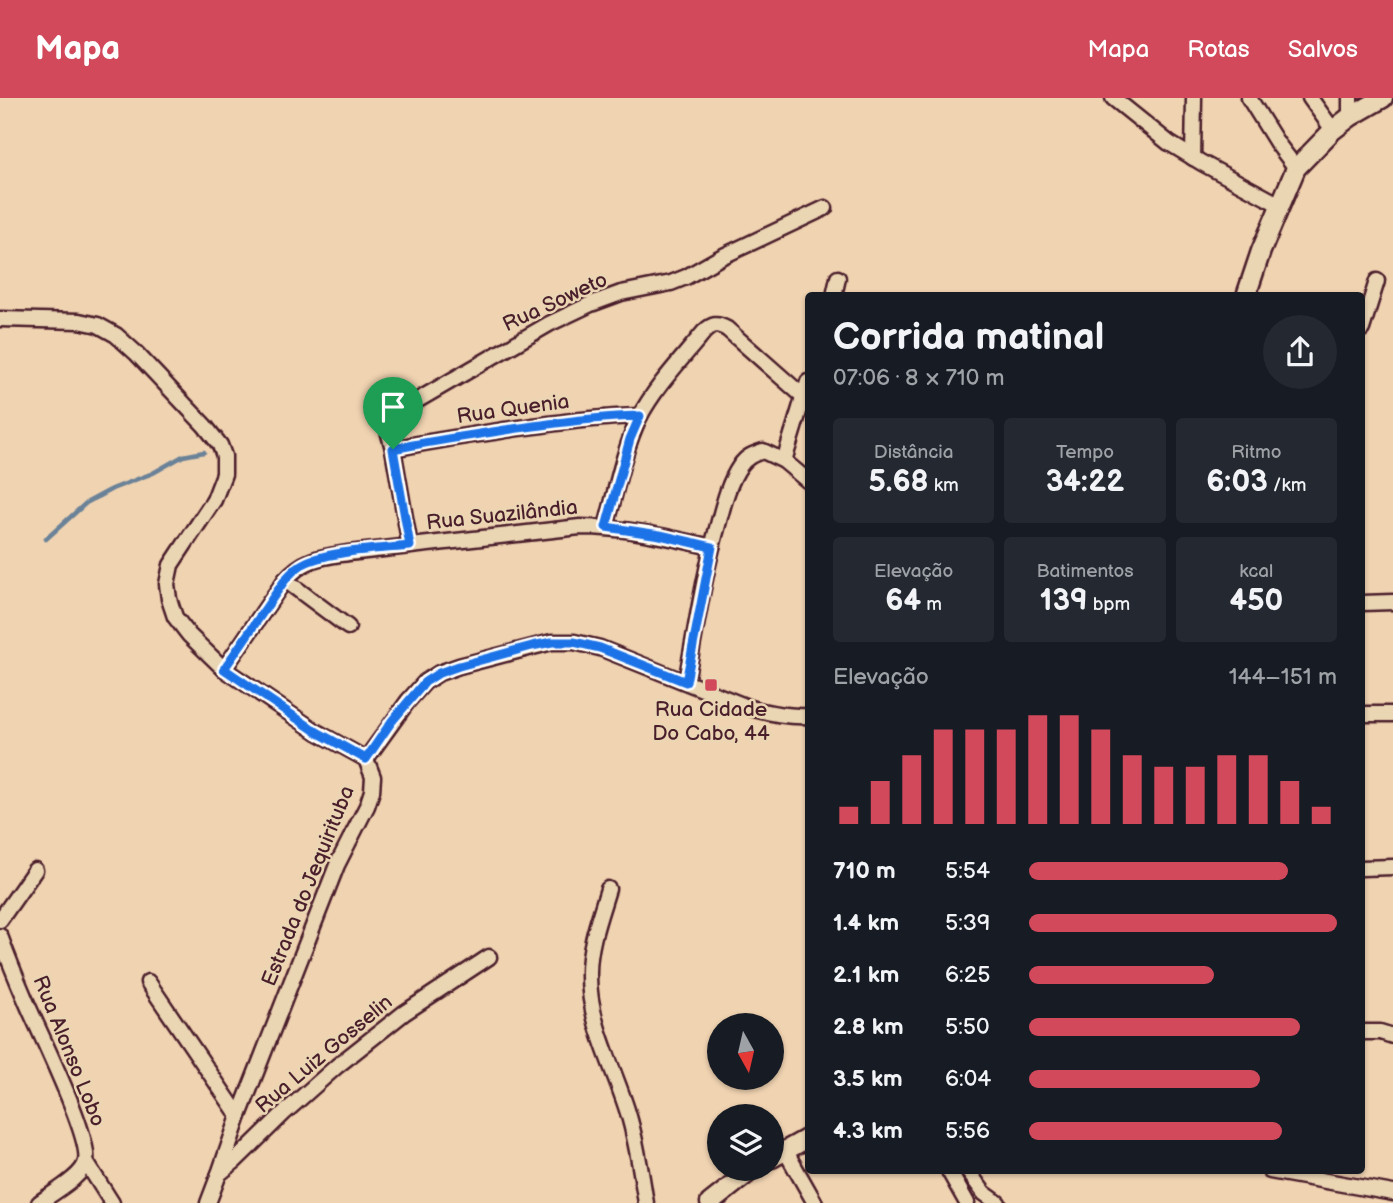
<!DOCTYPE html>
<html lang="pt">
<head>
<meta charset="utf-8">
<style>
  body { margin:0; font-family:"Balsamiq Sans",sans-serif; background:#242831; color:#f1f3f6; height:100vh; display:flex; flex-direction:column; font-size:26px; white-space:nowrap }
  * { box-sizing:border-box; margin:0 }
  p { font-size:23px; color:#9ea1a6 }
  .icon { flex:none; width:38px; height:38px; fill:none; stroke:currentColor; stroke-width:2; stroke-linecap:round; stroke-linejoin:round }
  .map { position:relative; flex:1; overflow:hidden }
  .details { position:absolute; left:805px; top:194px; width:560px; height:882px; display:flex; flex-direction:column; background:#171b24; border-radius:7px; box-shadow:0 2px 5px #0004 }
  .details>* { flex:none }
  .needle { width:46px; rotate:172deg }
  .fabs { position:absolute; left:707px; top:915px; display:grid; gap:14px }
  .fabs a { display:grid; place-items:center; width:77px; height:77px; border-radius:50%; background:#171b24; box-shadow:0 2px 5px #0004; font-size:35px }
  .pin { position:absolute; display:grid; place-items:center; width:60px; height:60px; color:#fff; margin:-72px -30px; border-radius:50% 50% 50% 0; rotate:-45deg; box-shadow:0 0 7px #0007 }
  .pin .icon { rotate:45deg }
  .round { display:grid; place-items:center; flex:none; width:74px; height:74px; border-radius:37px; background:#242831 }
  .summary { display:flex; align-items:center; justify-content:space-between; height:119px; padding:0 28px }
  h1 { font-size:38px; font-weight:700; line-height:52px }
  .stats { display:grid; grid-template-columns:repeat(3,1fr); gap:10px; height:119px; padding:7px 28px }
  .stats div { display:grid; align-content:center; border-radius:7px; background:#242831; text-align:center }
  .stats b { font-size:30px; font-weight:700 }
  .stats small { font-size:19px; font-weight:400 }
  .stats p { font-size:19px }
  .chart { height:196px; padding:14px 28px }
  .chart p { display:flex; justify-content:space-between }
  .chart svg { width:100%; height:126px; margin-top:7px; stroke:#d1495b; stroke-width:6 }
  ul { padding:0 28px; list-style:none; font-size:23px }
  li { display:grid; grid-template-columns:112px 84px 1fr; align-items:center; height:52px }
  li i { height:18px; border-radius:9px; background:#d1495b }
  header { display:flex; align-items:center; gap:42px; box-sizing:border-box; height:98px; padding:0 35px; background:#d1495b; color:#fff }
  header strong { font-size:33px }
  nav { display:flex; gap:38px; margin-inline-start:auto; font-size:24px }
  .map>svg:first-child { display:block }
</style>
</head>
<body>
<header>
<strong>Mapa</strong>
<nav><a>Mapa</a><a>Rotas</a><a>Salvos</a></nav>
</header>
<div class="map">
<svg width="1393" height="1105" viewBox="0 0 1393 1105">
  <rect width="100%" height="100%" fill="#f0d3b1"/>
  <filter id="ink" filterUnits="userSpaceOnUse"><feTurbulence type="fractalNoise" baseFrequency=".0143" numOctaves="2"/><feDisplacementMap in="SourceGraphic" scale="14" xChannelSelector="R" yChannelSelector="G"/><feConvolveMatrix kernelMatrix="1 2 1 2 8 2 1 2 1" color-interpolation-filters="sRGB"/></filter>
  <g filter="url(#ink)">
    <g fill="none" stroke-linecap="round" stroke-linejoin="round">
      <!-- stream -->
      <polyline stroke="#6a8298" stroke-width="4.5" points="46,441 86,405 112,391 153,375 183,358 204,354"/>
      <defs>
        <g id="minor">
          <polyline points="1113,0 1169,45 1202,65 1280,107"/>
          <polyline points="1249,0 1277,45 1296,70"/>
          <polyline points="1310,0 1333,32"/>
          <polyline points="1350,19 1350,0"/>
          <polyline points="1193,60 1194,0"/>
          <polyline points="834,198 838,180"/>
          <polyline points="0,221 79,223 98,227 116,237 136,255 205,328 220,347 224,358 224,376 214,402 171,467 167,486 169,501 175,519 189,537 224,571 317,634 366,661 373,679 372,693 367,708 337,767 239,1018 219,1076"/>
          <polyline points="1362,231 1377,183"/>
          <path d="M 393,351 C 430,343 468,338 505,332 C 550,326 595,319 640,318"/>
          <polyline points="784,363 808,284"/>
          <path d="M 606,429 C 616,393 623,354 639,320 C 655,289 682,261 704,234 C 712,226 717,225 727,231 L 804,299"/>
          <polyline points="410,448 393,351 386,325 387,320 549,226 591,206 621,195 671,185 686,179 721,159 825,110"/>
          <polyline points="285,482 348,529"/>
          <polyline points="1362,505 1393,504"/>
          <path d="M 224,571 L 285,482 C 304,460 322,459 348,455 L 580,429 C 625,429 668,439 712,449"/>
          <path d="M 686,584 C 696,530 704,476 719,423 C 724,404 729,384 740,368 C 746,359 753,356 763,353 L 784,363 L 808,383"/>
          <polyline points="1362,616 1393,616"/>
          <path d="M 366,661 L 408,603 L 425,584 L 439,575 L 459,568 L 552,544 L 574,544 L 600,550 L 750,610 C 770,615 788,619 808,618"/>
          <polyline points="1362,770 1393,769"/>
          <path d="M 608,791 C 600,818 589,846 589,875 C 588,924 614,969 628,1015 C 637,1044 641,1075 646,1105"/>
          <polyline points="0,822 35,772"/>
          <path d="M 0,838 C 8,860 17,882 26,903 C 38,932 91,1038 86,1063 C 83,1079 52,1095 39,1105"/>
          <polyline points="148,884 239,1018"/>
          <polyline points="1362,934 1380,934 1393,938"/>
          <polyline points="785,1052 815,1105"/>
          <polyline points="86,1064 112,1105"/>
          <polyline points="949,1073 967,1105"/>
          <polyline points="968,1073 984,1095 998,1105"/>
          <polyline points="1270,1073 1393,1095"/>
          <polyline points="208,1105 219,1076 235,1063 284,1015 337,968 404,915 489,859"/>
        </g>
        <g id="major">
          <polyline points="1246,198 1261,153 1296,70 1333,32 1350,19 1383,0"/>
          <polyline points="772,1060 808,1040"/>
          <polyline points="710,1105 753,1071"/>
        </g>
      </defs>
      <!-- minor casing -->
      <use href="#minor" stroke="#4a1f2b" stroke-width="19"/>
      <!-- major casing -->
      <use href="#major" stroke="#4a1f2b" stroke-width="23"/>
      <!-- minor -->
      <use href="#minor" stroke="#ebd6b4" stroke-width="14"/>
      <!-- major -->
      <use href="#major" stroke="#ebd6b4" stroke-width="18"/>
    </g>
  </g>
  <g fill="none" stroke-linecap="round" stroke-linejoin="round" filter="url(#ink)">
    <defs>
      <path id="route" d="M 640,318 L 630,341 L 606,429 L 660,437 L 712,449 L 686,584 L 600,550 L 574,544 L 552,544 L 532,548 L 459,568 L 439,575 L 425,584 L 392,623 L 366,661 L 317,634 L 224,571 L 285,482 C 290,476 295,471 301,467 C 324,453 381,451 410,448 L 393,351 C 430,343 468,338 505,332 C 550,326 595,319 640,318 Z"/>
    </defs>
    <!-- route casing -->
    <use href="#route" stroke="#fff" stroke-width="14"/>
    <!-- route -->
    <use href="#route" stroke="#1a73e8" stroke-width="9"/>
  </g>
  <!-- markers -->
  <rect fill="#d1495b" stroke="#ebd6b4" stroke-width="2.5" x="704" y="580" width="14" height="14" rx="3.5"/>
  <g text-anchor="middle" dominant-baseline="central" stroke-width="5" stroke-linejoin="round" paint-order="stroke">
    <!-- street labels -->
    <g font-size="21" fill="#4a1f2b" stroke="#ebd6b4">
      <text transform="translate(555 204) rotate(-25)">Rua Soweto</text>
      <text transform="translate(513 311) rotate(-8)">Rua Quenia</text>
      <text transform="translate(502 417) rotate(-6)">Rua Suazilândia</text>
      <text transform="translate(308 788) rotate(-68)">Estrada do Jequirituba</text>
      <text transform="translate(69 953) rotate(68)">Rua Alonso Lobo</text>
      <text transform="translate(324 956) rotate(-40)">Rua Luiz Gosselin</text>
    </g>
    <!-- poi labels -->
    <g font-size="21" fill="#4a1f2b" stroke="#ebd6b4">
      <text x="711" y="611">Rua Cidade<tspan x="711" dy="24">Do Cabo, 44</tspan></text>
    </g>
  </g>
</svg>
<div class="fabs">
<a><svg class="needle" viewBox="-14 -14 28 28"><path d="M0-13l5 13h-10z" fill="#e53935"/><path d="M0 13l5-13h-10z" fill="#9ea1a6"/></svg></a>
<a><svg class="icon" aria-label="layers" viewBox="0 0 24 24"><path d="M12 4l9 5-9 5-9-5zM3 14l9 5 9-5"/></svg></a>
</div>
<div class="pin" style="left:393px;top:351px;background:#1e9e55"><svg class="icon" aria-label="arrive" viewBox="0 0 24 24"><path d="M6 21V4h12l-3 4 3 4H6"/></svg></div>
<section class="details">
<div class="summary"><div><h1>Corrida matinal</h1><p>07:06 · 8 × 710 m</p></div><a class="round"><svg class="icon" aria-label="share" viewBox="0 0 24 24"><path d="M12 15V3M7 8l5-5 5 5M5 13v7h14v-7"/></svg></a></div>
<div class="stats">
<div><p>Distância</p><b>5.68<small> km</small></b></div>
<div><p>Tempo</p><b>34:22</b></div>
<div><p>Ritmo</p><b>6:03<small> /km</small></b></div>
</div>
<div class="stats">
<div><p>Elevação</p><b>64<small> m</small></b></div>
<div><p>Batimentos</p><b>139<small> bpm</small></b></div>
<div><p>kcal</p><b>450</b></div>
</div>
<div class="chart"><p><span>Elevação</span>144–151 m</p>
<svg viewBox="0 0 160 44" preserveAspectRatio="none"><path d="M5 44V38M15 44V29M25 44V20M35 44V11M45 44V11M55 44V11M65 44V6M75 44V6M85 44V11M95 44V20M105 44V24M115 44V24M125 44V20M135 44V20M145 44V29M155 44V38"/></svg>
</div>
<ul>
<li><b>710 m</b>5:54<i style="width:84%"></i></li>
<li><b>1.4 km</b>5:39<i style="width:100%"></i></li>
<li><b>2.1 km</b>6:25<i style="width:60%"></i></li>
<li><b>2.8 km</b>5:50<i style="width:88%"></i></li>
<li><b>3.5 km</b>6:04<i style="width:75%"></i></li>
<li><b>4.3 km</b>5:56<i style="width:82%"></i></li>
</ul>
</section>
</div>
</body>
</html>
